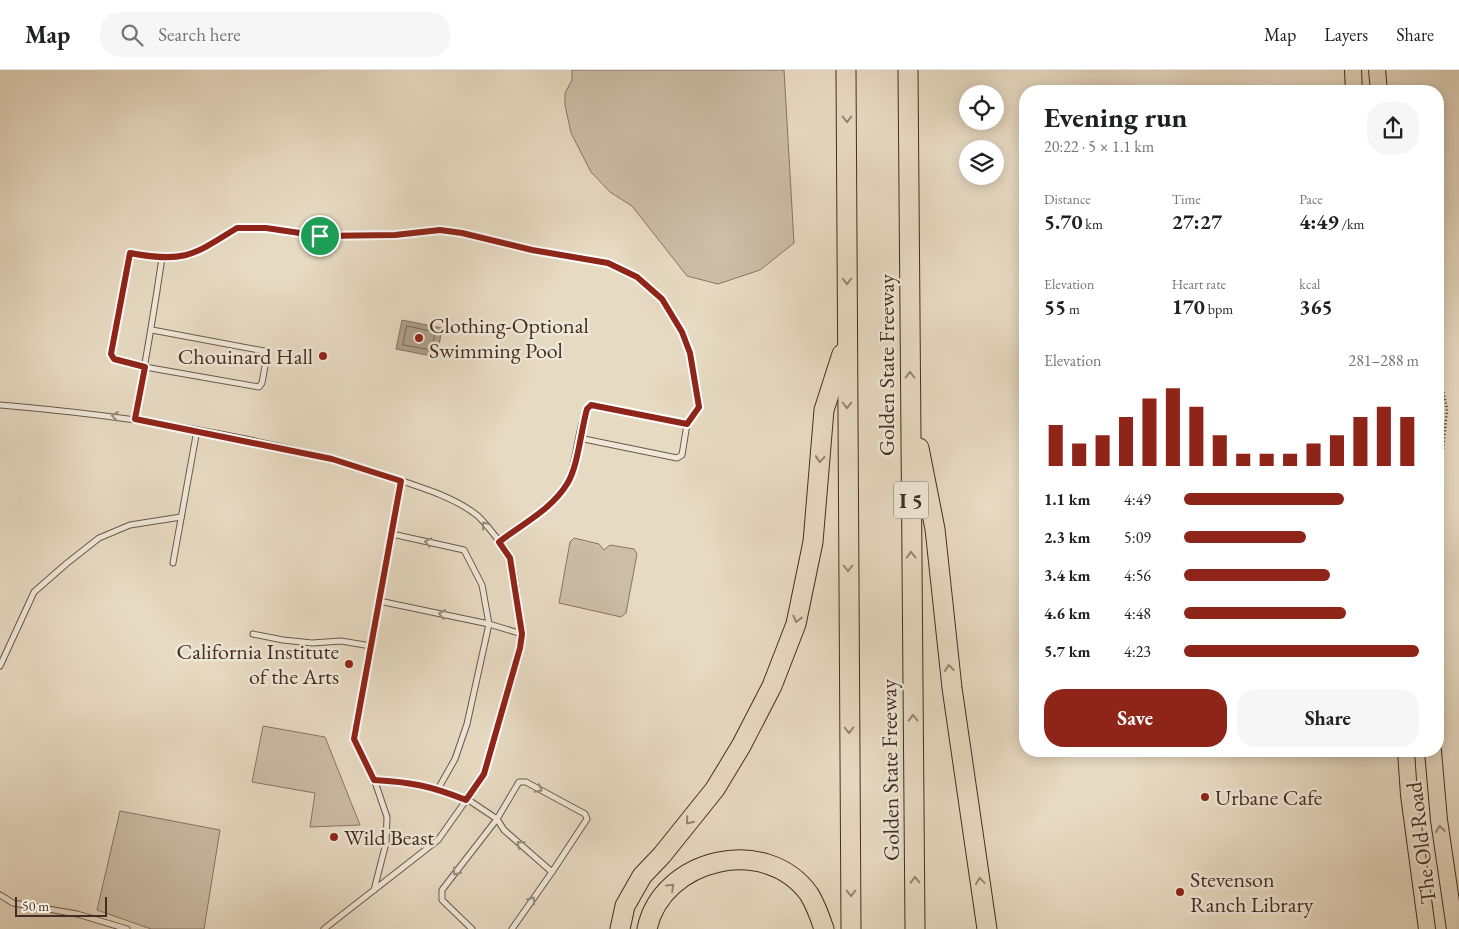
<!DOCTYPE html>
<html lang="en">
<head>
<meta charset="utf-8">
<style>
  body { margin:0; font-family:"EB Garamond",serif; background:#f6f6f6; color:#202124; height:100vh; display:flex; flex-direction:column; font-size:19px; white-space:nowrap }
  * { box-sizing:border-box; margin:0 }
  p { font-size:16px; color:#757577 }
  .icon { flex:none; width:28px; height:28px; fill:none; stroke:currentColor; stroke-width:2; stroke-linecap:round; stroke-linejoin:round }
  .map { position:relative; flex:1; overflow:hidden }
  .panel { position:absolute; left:1019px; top:15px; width:425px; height:672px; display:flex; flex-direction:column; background:#fff; border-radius:20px; box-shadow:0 2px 12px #0003 }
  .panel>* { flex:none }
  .fabs { position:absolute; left:959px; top:15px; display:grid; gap:10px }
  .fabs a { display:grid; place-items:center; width:45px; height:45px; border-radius:50%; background:#fff; box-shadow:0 2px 12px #0003; font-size:25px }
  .scale { position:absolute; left:15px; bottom:12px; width:92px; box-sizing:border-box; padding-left:5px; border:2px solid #432d23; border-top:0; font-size:14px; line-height:18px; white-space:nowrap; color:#432d23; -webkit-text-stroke:4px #efe7d7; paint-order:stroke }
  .pin { position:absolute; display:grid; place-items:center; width:42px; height:42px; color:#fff; margin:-21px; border:2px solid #fff; border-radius:50%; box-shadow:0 1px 5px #0007 }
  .round { display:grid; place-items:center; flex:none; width:52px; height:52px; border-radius:20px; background:#f6f6f6 }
  .headline { display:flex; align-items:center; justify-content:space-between; height:85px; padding:0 25px }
  h1 { font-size:28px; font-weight:700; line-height:38px }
  .figures { display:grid; grid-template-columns:repeat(3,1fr); gap:8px; height:85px; padding:5px 25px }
  .figures div { display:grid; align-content:center }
  .figures b { font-size:21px; font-weight:700 }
  .figures small { font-size:14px; font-weight:400 }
  .figures p { font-size:14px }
  .chart { height:140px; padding:10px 25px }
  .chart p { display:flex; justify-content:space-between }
  .chart svg { width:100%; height:90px; margin-top:5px; stroke:#8f2418; stroke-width:6 }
  .action { display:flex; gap:10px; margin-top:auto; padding:10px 25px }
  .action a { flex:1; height:58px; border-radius:20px; background:#8f2418; color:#fff; font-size:20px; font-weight:700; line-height:58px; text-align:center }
  .action a+a { background:#f6f6f6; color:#202124 }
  ul { padding:0 25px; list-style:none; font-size:16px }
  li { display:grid; grid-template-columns:80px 60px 1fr; align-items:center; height:38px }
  li i { height:12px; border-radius:6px; background:#8f2418 }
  header { display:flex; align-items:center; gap:30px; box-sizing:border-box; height:70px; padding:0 25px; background:#fff; border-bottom:1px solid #e0e0e0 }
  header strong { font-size:24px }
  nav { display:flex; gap:28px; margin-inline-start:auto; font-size:18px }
  .search { width:350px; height:45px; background:#f6f6f6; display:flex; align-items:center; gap:12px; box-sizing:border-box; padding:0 18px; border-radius:20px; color:#757577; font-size:19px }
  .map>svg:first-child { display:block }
</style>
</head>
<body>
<header>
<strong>Map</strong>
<div class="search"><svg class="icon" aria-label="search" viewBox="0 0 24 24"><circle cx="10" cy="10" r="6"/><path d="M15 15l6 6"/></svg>Search here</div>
<nav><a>Map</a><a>Layers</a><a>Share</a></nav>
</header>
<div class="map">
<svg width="1459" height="859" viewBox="0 0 1459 859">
  <rect width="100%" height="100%" fill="#e7dac2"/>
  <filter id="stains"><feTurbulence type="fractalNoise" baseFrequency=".004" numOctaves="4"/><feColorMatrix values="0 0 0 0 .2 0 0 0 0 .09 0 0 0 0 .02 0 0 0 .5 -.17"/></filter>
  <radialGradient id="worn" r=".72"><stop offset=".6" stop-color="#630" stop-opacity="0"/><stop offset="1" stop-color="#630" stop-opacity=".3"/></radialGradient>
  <!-- green -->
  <g fill="#cbbda7" stroke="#877565">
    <polygon points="572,0 784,0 794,173 760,200 718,214 687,206 632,136 610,122 591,102 571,63 565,35 565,23 572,10"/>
    <polygon points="574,468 599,474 604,480 610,475 634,479 637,484 626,543 621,547 559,533 570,472"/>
    <polygon points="263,656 325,667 360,755 310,757 315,723 252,712"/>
    <polygon points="120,741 220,760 204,859 151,859 97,840"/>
  </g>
  <!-- water -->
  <polygon fill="#af9f8c" stroke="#847162" points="402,250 442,258 437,287 396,279"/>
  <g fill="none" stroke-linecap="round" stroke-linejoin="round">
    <!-- shore -->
    <polygon stroke="#796658" stroke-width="1" points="407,256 435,262 432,280 403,275"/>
    <defs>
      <g id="lane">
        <polyline points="162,188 191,185 237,158 266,158 320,166 395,165 440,159 462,163 532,180 608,193 637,207 662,229 682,262 690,283 699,337 687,354"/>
        <path d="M 0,335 C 129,346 258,365 381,404 C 413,415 452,425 478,446 C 485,453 507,479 510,488 C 516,504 522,561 520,578 L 484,703 L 467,729 L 438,770 L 324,859"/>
        <path d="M 135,349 C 145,295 154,242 162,188 L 131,183 L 111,285 L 114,289 L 145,297 L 259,317 L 262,313 L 267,285 L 264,281 L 152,260"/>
        <polyline points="392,464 464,480 482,515 489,554 467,654 455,689 438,719"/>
        <path d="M 499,472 C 519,456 557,435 568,412 C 577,393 578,347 591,335 L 687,354 L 682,385 L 677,388 L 579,368"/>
        <polyline points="173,493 197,360"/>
        <polyline points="379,531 489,554 522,564"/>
        <polyline points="253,564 283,570 312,573 341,571 371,576"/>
        <polyline points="0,596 34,522 66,494 99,468 130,455 181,447"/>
        <path d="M 374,709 C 412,713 430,715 465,730"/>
        <polyline points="467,729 497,749 504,760 552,802 587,749 585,744 526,712 519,712 497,749 442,820 442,830 472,859"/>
        <polyline points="374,820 386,773 387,747 374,709 354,669 401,411"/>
        <polyline points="0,825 13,833 77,844 127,859"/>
        <polyline points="512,859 552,802"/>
      </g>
      <g id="primary">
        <polyline points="1353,0 1354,21"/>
        <polyline points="1377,0 1379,21"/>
        <polyline points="1406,681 1409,725 1427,859"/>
        <polyline points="1433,681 1439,750 1455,859"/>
      </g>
      <g id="highway">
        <polyline points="846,0 851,859"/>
        <polyline points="908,0 915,859"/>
        <polyline points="919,378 935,459 952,618 987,859"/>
        <polyline points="620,859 625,836 642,806 662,785 715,719 741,676 772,616 796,554 813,472 824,340 842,284"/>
        <path d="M 647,859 C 662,788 766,764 809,824 C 816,835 820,847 824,859"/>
      </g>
    </defs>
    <!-- lane casing -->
    <use href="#lane" stroke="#6c584b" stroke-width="7"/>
    <!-- primary casing -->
    <use href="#primary" stroke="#432d23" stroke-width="18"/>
    <!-- highway casing -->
    <use href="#highway" stroke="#432d23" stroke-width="21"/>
    <!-- path -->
    <polyline stroke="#432d23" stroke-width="2.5" stroke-dasharray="1 2.5" stroke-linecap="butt" points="1438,316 1442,316 1447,339 1438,430"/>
    <!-- lane -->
    <use href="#lane" stroke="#efe7d7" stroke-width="5"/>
    <!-- primary -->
    <use href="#primary" stroke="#e7dac2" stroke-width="16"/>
    <!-- highway -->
    <use href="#highway" stroke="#e7dac2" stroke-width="19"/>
  </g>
  <!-- one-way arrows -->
  <defs><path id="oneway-chevron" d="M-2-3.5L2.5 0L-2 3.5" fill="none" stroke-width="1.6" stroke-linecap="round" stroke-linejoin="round" transform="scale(1.25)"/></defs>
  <g stroke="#958472">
    <use href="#oneway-chevron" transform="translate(847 49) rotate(90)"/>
    <use href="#oneway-chevron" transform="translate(847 211) rotate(90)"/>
    <use href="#oneway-chevron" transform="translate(910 305) rotate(-90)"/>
    <use href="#oneway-chevron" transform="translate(847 335) rotate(90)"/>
    <use href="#oneway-chevron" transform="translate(820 389) rotate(95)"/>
    <use href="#oneway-chevron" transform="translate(911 485) rotate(-91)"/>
    <use href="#oneway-chevron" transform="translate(848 498) rotate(90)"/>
    <use href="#oneway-chevron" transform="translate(797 549) rotate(104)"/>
    <use href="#oneway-chevron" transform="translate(949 598) rotate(-97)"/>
    <use href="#oneway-chevron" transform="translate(913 648) rotate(-91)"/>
    <use href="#oneway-chevron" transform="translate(849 660) rotate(90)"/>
    <use href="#oneway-chevron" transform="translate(689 751) rotate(129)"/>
    <use href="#oneway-chevron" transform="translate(1440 759) rotate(-98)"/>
    <use href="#oneway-chevron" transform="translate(915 810) rotate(-91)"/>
    <use href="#oneway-chevron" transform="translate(980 811) rotate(-98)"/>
    <use href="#oneway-chevron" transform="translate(671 817) rotate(-43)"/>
    <use href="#oneway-chevron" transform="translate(851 823) rotate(90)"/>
  </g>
  <g stroke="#998a7d">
    <use href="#oneway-chevron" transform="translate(115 346) rotate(-173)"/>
    <use href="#oneway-chevron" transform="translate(485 455) rotate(-128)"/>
    <use href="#oneway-chevron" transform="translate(428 472) rotate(-167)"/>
    <use href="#oneway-chevron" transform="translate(442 544) rotate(-168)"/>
    <use href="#oneway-chevron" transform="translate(539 719) rotate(28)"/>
    <use href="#oneway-chevron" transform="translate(520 774) rotate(-139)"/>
    <use href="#oneway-chevron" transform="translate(456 802) rotate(128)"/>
    <use href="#oneway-chevron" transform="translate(532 830) rotate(-55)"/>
  </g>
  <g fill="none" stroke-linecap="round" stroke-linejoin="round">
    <defs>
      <path id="route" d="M 237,158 L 266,158 L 320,166 L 395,165 L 440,160 L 462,163 L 532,180 L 608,193 L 637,207 L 662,229 L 682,262 L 690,283 L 699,337 L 687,354 L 591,335 L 587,339 C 581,360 578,397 567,414 C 552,439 521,455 499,472 L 510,488 L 522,564 L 520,578 L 484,704 L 466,730 C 431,716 411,712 374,710 L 354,669 L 401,411 L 332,389 L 135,349 L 145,297 L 114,289 L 111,284 L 130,183 C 184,193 192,186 237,158 Z"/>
    </defs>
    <!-- route casing -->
    <use href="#route" stroke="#fff" stroke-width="10"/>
    <!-- route -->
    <use href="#route" stroke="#8f2418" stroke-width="6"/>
  </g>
  <!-- markers -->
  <g fill="#8f2418" stroke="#efe7d7" stroke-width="2">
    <circle cx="419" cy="268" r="5"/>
    <circle cx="323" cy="286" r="5"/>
    <circle cx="349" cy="594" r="5"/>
    <circle cx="1205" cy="727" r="5"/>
    <circle cx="334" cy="767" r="5"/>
    <circle cx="1180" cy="822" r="5"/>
  </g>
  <g text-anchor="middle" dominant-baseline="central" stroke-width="5" stroke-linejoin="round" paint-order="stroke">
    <!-- shield labels -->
    <rect fill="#efe7d7" stroke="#776559" stroke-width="1" x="893.5" y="411.5" width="35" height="37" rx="4"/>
    <g font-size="21" font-weight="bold" fill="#432d23">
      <text x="911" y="430">I 5</text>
    </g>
    <!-- poi labels -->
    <g font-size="22" fill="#432d23" stroke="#efe7d7" text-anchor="start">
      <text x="429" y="255">Clothing-Optional<tspan x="429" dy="25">Swimming Pool</tspan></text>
      <text x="313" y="286" text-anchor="end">Chouinard Hall</text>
      <text x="339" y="581" text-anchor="end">California Institute<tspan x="339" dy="25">of the Arts</tspan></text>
      <text x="1215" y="727">Urbane Cafe</text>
      <text x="344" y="767">Wild Beast</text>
      <text x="1190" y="809">Stevenson<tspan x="1190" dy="25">Ranch Library</tspan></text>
    </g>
    <!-- street labels -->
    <g font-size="22" fill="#432d23" stroke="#efe7d7">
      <text transform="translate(886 295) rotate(-90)">Golden State Freeway</text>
      <text transform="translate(890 700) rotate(-91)">Golden State Freeway</text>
      <text transform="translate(1421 773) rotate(-97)">The Old Road</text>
    </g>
  </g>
  <rect width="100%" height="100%" filter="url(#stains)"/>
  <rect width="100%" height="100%" fill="url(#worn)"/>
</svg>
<div class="fabs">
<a><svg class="icon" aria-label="locate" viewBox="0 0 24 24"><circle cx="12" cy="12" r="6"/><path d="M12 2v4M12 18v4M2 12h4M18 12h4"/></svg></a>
<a><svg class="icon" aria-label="layers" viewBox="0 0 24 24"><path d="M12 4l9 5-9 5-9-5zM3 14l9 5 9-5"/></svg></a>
</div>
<div class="scale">50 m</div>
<div class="pin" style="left:320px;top:166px;background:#1e9e55"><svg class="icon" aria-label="arrive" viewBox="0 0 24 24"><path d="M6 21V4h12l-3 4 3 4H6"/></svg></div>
<section class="panel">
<div class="headline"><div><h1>Evening run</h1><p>20:22 · 5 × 1.1 km</p></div><a class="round"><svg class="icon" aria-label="share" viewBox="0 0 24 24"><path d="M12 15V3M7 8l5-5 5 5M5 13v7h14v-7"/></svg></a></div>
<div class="figures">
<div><p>Distance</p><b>5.70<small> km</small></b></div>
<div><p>Time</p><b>27:27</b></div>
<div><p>Pace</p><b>4:49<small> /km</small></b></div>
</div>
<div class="figures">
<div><p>Elevation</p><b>55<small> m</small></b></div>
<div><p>Heart rate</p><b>170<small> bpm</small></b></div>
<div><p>kcal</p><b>365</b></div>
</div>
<div class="chart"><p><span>Elevation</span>281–288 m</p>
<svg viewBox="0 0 160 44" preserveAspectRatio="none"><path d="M5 44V24M15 44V33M25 44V29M35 44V20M45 44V11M55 44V6M65 44V15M75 44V29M85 44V38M95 44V38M105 44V38M115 44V33M125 44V29M135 44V20M145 44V15M155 44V20"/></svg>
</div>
<ul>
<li><b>1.1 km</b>4:49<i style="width:68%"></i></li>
<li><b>2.3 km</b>5:09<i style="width:52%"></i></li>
<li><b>3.4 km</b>4:56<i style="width:62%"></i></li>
<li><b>4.6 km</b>4:48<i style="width:69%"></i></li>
<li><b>5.7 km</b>4:23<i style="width:100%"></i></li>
</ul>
<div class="action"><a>Save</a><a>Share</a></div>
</section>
</div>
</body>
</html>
